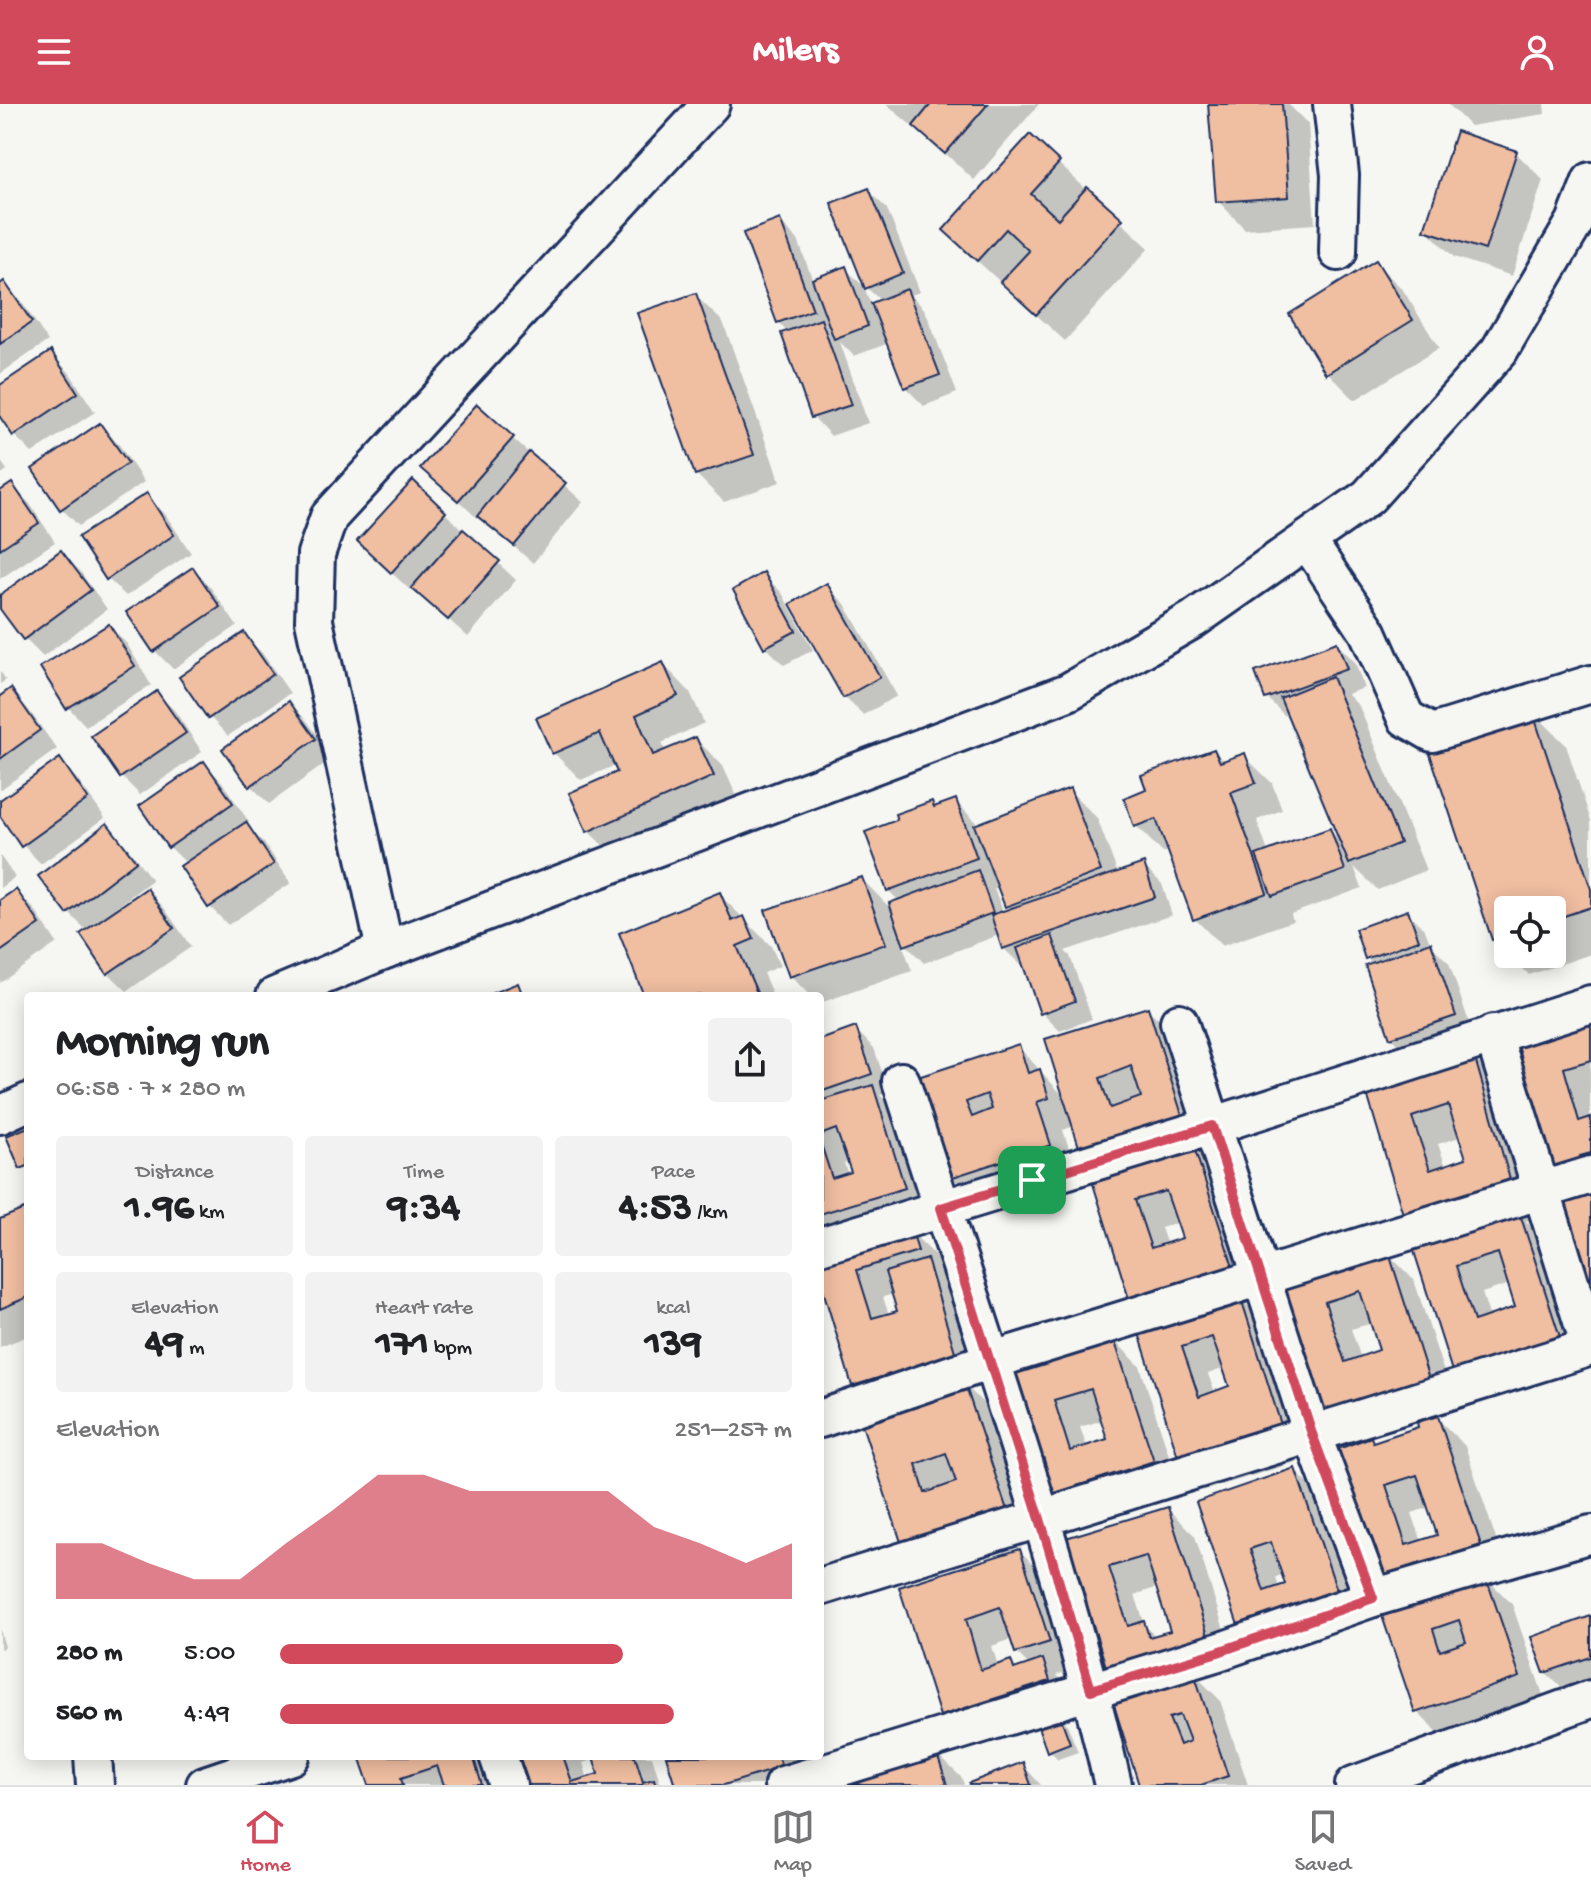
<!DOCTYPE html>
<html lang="en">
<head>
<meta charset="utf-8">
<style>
  body { margin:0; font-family:"Gochi Hand",sans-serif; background:#f2f2f2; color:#202124; height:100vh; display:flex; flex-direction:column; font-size:30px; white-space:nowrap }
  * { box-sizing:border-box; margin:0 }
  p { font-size:26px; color:#757577 }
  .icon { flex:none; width:44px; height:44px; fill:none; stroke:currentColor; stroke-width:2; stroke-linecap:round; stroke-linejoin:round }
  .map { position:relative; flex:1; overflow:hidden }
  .side { position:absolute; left:24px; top:888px; width:800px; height:768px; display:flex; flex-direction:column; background:#fff; border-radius:8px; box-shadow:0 4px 20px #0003 }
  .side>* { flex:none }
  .controls { position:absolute; left:1494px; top:792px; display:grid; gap:16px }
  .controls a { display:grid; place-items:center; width:72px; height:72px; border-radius:8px; background:#fff; box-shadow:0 4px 20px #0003; font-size:40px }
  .pin { position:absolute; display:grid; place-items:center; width:68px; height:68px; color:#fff; margin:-34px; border-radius:16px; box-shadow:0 4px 12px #0006 }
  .round { display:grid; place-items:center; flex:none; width:84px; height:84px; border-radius:8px; background:#f2f2f2 }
  .headline { display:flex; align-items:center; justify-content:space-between; height:136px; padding:0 32px }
  h1 { font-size:44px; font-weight:800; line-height:60px }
  .figures { display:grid; grid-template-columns:repeat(3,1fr); gap:12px; height:136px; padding:8px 32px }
  .figures div { display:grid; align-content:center; border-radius:8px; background:#f2f2f2; text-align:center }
  .figures b { font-size:40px; font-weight:800 }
  .figures small { font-size:22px; font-weight:400 }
  .figures p { font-size:22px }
  .chart { height:224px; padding:16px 32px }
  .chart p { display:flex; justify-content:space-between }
  .chart svg { width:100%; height:144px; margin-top:8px; fill:#d1495b; opacity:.7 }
  ul { padding:0 32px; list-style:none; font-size:26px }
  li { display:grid; grid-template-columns:128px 96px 1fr; align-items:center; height:60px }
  li i { height:20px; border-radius:10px; background:#d1495b }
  header { display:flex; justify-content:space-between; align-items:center; height:104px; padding:0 32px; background:#d1495b; color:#fff; font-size:36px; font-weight:800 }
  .tabs { display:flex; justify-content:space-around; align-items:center; height:112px; border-top:2px solid #e0e0e0; background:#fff; font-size:22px; color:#757577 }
  .tabs a { display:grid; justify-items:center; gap:4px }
  .tabs .selected { color:#d1495b }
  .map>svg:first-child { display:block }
</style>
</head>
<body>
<header><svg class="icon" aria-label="menu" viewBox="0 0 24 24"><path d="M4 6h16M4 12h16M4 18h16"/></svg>Milers<svg class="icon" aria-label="person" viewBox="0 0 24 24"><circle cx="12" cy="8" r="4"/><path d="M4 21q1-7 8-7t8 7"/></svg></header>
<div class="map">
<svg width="1591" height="1681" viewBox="0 0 1591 1681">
  <rect width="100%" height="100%" fill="#f6f6f2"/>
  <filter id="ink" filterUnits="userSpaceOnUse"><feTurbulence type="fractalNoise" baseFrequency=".0125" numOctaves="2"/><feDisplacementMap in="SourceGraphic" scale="16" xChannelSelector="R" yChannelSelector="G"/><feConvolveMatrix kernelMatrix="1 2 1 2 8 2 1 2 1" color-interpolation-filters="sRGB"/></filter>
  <g filter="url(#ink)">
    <!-- shadow -->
    <g fill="#0003" fill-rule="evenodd">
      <polygon points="886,0 1039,0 974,76 914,20 912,22"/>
      <polygon points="1210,0 1288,0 1308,20 1315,120 1245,125 1218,97"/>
      <polygon points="1448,0 1544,0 1545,10 1470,22"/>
      <polygon points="1516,49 1543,76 1512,172 1454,153 1426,126"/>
      <polygon points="1058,59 1149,144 1065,237 973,153"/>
      <polygon points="869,87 887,105 920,188 911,191 925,206 957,289 924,302 905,283 889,239 854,252 840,238 868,319 831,332 813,313 789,229 778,218 780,118 798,136 813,177 846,165 864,183 871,201 881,197 867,184"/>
      <polygon points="1376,159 1403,186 1439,244 1355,296 1328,269 1292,211"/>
      <polygon points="4,180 22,198 48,237 0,270 0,182"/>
      <polygon points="695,191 723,218 780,378 724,398 696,370"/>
      <polygon points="51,250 69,268 95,308 32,349 14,331 0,309 0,283"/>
      <polygon points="100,321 118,339 144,378 79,422 61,404"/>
      <polygon points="512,334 583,398 533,459 479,412 477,414 423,364"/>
      <polygon points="0,356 7,366 0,371"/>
      <polygon points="413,379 516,476 468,533 413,483 410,486 377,455"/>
      <polygon points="12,381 30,400 55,438 0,475 0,389"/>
      <polygon points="147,391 165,410 191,449 126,492 107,474"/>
      <polygon points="61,448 79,466 107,505 43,553 25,535 0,501 0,494"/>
      <polygon points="193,465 211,484 237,522 173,565 155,547 129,509"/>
      <polygon points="764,471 782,489 813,546 784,561 766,543 736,487"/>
      <polygon points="827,482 845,500 897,592 863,611 845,593"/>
      <polygon points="109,522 127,540 151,581 86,622 68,603"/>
      <polygon points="244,531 262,549 290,589 228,632 210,613"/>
      <polygon points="1337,540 1355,558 1364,584 1347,590 1359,602 1426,766 1378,786 1354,763 1362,784 1291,810 1293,817 1222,842 1195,815 1170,746 1163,749 1136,722 1214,647 1225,658 1244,652 1272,679 1282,706 1257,716 1268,748 1330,726 1342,739 1289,611 1285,612 1267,594"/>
      <polygon points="663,560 690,588 704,619 662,639 666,648 696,635 723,662 740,700 616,754 588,727 620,669 616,661 581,676 554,649"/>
      <polygon points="0,567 6,576 0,580"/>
      <polygon points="10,587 28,605 57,645 0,686 0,594"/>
      <polygon points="157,589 175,607 202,648 140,691 122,673 94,632"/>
      <polygon points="289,599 307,617 333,654 269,700 251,682 224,646"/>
      <polygon points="1530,605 1566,641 1591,717 1591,850 1529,871 1509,850 1552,850 1552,806 1508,806 1508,849 1494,835"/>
      <polygon points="59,657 77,675 105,714 41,760 23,741 0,709 0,698"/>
      <polygon points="204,659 222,678 249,718 245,720 264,739 291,779 228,821 210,803 183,763 187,760 169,742"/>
      <path d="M 1069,686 L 1097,714 L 1118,770 L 1144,762 L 1162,780 L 1172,811 L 1065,847 L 1070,852 L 1092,915 L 1060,927 L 1042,909 L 1025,861 L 1022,862 L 1003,844 L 999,831 L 924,859 L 901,836 L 912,867 L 820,899 L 820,892 L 810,892 L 791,872 L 862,775 L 893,807 L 899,797 L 888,786 L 900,718 L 931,699 L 937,704 L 955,697 L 979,721 ZM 1000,783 L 1011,806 L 1004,809 L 994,785 Z"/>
      <polygon points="107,722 125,740 152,776 118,802 120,805 147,786 165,805 191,843 127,887 108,869 87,827 68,808"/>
      <polygon points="0,752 15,773 0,784"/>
      <polygon points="16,787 34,805 57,839 0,879 0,798"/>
      <polygon points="719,790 771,842 780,862 763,869 773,892 647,892 621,830"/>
      <polygon points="1407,808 1425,826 1431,841 1449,859 1473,930 1410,951 1391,933 1373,860 1367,854"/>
      <path d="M 1148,905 L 1175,932 L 1209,1038 L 1196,1042 L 1218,1064 L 1260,1193 L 1244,1198 L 1267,1221 L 1309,1354 L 1209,1385 L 1182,1358 L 1140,1225 L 1155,1220 L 1132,1197 L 1091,1069 L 1103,1065 L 1080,1042 L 1074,1022 L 1063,1026 L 1077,1069 L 979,1100 L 952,1073 L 920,974 L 1018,942 L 1065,994 L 1047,937 ZM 1191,1006 L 1193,1010 L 1166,1018 L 1166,1014 ZM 1179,1118 L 1184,1136 L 1167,1141 L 1161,1124 ZM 1225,1264 L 1232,1284 L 1215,1289 L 1208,1270 Z"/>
      <polygon points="1591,916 1590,991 1591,1175 1518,937"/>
      <path d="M 856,926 L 874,944 L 889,989 L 880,991 L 900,1011 L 931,1112 L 820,1137 L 820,938 ZM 849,1057 L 854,1069 L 848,1071 L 844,1059 Z"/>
      <path d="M 1473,953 L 1501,981 L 1540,1113 L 1526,1117 L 1545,1136 L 1586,1260 L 1482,1294 L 1454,1266 L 1368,984 ZM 1460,1033 L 1468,1056 L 1446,1063 L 1438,1040 ZM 1510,1180 L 1518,1205 L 1490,1214 L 1482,1189 Z"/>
      <polygon points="23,1108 28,1113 28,1232 0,1243 0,1118"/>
      <path d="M 910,1127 L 938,1154 L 945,1176 L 953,1184 L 982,1278 L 967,1283 L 991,1307 L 1033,1433 L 932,1467 L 904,1440 L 880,1307 L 854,1281 L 820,1170 ZM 894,1190 L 899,1208 L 889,1211 L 883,1193 Z"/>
      <path d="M 1387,1149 L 1414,1176 L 1455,1302 L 1326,1307 L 1286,1180 ZM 1373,1219 L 1382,1248 L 1361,1254 L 1351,1225 Z"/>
      <path d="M 1112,1234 L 1140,1262 L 1180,1385 L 1079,1418 L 1051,1390 L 1011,1268 ZM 1103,1316 L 1109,1336 L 1087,1344 L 1080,1323 Z"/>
      <path d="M 1437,1314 L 1465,1342 L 1507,1468 L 1487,1475 L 1512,1500 L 1546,1600 L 1444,1635 L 1417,1608 L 1371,1336 L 1375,1340 L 1421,1324 ZM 1430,1403 L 1439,1432 L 1422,1438 L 1412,1409 Z"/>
      <path d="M 1294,1366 L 1322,1393 L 1364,1517 L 1268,1550 L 1240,1522 L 1198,1399 ZM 1284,1470 L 1287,1481 L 1279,1484 L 1276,1473 Z"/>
      <path d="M 1168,1405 L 1195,1432 L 1236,1565 L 1200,1576 L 1220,1596 L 1248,1681 L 1141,1681 L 1130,1588 L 1069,1435 ZM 1158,1483 L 1172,1528 L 1156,1533 L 1145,1521 L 1135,1491 Z"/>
      <path d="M 1020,1447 L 1047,1474 L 1076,1565 L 1056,1571 L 1070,1585 L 1058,1610 L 1067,1620 L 1078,1648 L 1058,1655 L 1049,1646 L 1038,1616 L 969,1638 L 941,1611 L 901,1484 ZM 1012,1535 L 1016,1548 L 1030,1562 L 1018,1566 L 1011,1558 L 998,1562 L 992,1542 Z"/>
      <polygon points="1591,1514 1591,1577 1564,1586 1545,1568"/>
      <polygon points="0,1525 5,1543 0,1545"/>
      <polygon points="934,1647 962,1674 964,1681 836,1681"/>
      <polygon points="361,1652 490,1652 499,1681 371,1681"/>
      <path d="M 522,1652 L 652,1652 L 661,1681 L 531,1681 ZM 596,1655 L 601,1671 L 588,1675 L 583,1659 Z"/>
      <polygon points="668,1652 796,1652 805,1681 677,1681"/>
      <polygon points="1022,1660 1041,1681 972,1681"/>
    </g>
    <!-- building -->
    <g fill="#f0bea1" stroke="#1b2f5e" stroke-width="2" fill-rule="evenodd">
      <polygon points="931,0 988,0 945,50 913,22"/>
      <polygon points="1208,0 1282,0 1289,93 1216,98"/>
      <polygon points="1456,27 1517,47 1485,146 1424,126"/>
      <polygon points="1030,30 1060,58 1031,90 1058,115 1087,83 1123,115 1036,211 1000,178 1029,147 1006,125 977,157 943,126"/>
      <polygon points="869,84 903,169 865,185 831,99"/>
      <polygon points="780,115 813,206 777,219 743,129"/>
      <polygon points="1376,156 1413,216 1326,270 1289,210"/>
      <polygon points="846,162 868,222 834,235 812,175"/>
      <polygon points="4,177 32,218 0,240 0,180"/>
      <polygon points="907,185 940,271 904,284 871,199"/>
      <polygon points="696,189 754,351 695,371 637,209"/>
      <polygon points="821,215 851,301 811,314 781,229"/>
      <polygon points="51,247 78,289 13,332 0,313 0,281"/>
      <polygon points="477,300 514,333 458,397 420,364"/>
      <polygon points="100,319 128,359 60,406 32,365"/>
      <polygon points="529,348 566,379 514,442 477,412"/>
      <polygon points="413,376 446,408 391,469 357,437"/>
      <polygon points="12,379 39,419 0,445 0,387"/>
      <polygon points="147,389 174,431 106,476 78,433"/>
      <polygon points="463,425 500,457 448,516 411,484"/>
      <polygon points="61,446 91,486 23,536 0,505 0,491"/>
      <polygon points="193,463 220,503 153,548 126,508"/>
      <polygon points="764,468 796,527 764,544 733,486"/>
      <polygon points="827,479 880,573 843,594 790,500"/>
      <polygon points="109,520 135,562 66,605 40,563"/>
      <polygon points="244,528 273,570 208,615 179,573"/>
      <polygon points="1337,538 1347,565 1265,595 1255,568"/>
      <polygon points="663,558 678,592 636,611 653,651 696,633 714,672 587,728 569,689 617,668 600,629 552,650 536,614"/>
      <polygon points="1332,573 1400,739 1349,760 1280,594"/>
      <polygon points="11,584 40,626 0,655 0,592"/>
      <polygon points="157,587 186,629 120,674 91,632"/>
      <polygon points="289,597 316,635 249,683 222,645"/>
      <polygon points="1531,603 1591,785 1591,803 1552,816 1552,806 1508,806 1508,831 1492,836 1426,638"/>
      <polygon points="1214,645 1220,658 1245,649 1256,679 1231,688 1267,789 1193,816 1156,715 1134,723 1124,694 1146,685 1141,671"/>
      <polygon points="60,654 88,695 21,743 0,712 0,696"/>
      <polygon points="204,657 233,699 168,744 139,702"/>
      <polygon points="1070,684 1101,767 1005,803 974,721"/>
      <polygon points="956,695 977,754 887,787 865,728 897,716 895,710 932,697 934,703"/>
      <polygon points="246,718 274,760 208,804 180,762"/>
      <polygon points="107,719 136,757 67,810 38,772"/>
      <polygon points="1330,724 1345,766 1272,792 1256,751"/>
      <polygon points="1144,759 1155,793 1002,845 991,811"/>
      <polygon points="978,766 993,809 904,842 889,799"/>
      <polygon points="862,773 886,840 789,873 765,806"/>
      <polygon points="147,784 174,824 107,870 80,830"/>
      <polygon points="16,785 40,820 0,848 0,796"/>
      <polygon points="720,788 732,817 744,812 754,835 737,842 758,891 644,892 619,829"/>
      <polygon points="1408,806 1419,836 1365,855 1355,825"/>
      <polygon points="1052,831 1075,897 1040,910 1017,844"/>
      <polygon points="1431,838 1456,912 1390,934 1365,861"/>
      <polygon points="518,879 523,892 485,892"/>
      <path d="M 1148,903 L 1182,1011 L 1079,1043 L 1045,935 ZM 1131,962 L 1141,993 L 1110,1004 L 1100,974 Z"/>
      <polygon points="1591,914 1591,956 1564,964 1579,1017 1591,1013 1591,1049 1580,1052 1582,1060 1554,1068 1516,935"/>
      <polygon points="856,923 872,970 820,988 820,936"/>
      <path d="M 1019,940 L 1028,969 L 1040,965 L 1049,994 L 1037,998 L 1051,1041 L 950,1074 L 918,973 ZM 987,990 L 992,1005 L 972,1013 L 966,998 Z"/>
      <path d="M 1474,951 L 1513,1086 L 1405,1117 L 1365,983 ZM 1448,1001 L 1466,1054 L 1430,1066 L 1412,1013 Z"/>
      <polygon points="873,981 905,1084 820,1110 820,1037 832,1074 851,1068 836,1025 820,1031 820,997"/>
      <polygon points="28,1023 28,1062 20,1065 6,1032"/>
      <path d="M 1191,1034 L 1234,1166 L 1130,1198 L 1089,1067 ZM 1166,1087 L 1182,1134 L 1151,1144 L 1135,1096 Z"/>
      <polygon points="1591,1084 1591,1181 1563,1093"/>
      <polygon points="24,1105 28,1116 28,1193 0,1205 0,1115"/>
      <path d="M 1519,1107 L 1560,1233 L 1452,1267 L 1412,1141 ZM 1498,1149 L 1515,1203 L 1474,1217 L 1456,1162 Z"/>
      <polygon points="911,1124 918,1147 857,1166 872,1214 897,1207 885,1168 927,1155 956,1251 852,1282 820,1176 820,1152"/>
      <path d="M 1388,1146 L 1429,1275 L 1324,1308 L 1284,1179 ZM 1360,1187 L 1379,1246 L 1345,1258 L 1325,1198 Z"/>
      <path d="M 1240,1191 L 1283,1327 L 1180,1359 L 1137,1223 ZM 1212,1233 L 1229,1282 L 1199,1293 L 1182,1243 Z"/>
      <path d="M 1113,1232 L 1154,1357 L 1049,1391 L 1008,1266 ZM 1091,1285 L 1107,1335 L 1070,1347 L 1054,1296 Z"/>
      <path d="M 964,1277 L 1007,1406 L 902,1441 L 859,1312 ZM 946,1349 L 956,1378 L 925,1389 L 916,1360 Z"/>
      <path d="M 1438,1312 L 1481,1441 L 1381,1474 L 1338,1345 L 1371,1333 L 1373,1338 L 1418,1323 L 1417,1318 ZM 1417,1371 L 1437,1431 L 1406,1441 L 1386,1381 Z"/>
      <path d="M 1295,1364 L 1338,1489 L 1239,1524 L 1196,1398 ZM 1271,1438 L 1285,1480 L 1264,1487 L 1250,1445 Z"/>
      <path d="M 1168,1403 L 1210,1538 L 1108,1569 L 1066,1434 ZM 1146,1452 L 1170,1527 L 1149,1533 L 1144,1517 L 1128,1522 L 1109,1463 Z"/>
      <polygon points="1020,1445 1050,1538 1015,1549 1000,1503 966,1515 981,1566 1011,1556 1014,1565 1043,1555 1050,1577 940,1612 899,1483"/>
      <path d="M 1485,1470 L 1520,1573 L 1415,1609 L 1380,1506 ZM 1459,1516 L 1466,1538 L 1440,1547 L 1433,1525 Z"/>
      <polygon points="1591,1512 1591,1553 1544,1569 1531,1533"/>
      <path d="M 1193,1566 L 1228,1672 L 1201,1681 L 1139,1681 L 1111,1592 ZM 1180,1611 L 1190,1637 L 1180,1641 L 1169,1614 Z"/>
      <polygon points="1059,1609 1070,1639 1047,1648 1036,1617"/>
      <polygon points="935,1644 947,1681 834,1681"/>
      <polygon points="359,1652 473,1652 482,1681 444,1681 437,1662 401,1674 403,1681 369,1681"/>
      <polygon points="519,1652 563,1652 572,1678 598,1670 593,1652 635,1652 643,1678 654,1675 656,1681 529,1681"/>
      <polygon points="666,1652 778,1652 782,1663 724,1681 675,1681"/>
      <polygon points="1023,1658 1031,1681 969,1681 969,1679"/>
    </g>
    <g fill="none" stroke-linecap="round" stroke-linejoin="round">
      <defs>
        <g id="street">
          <polyline points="1332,0 1340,71 1338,148"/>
          <polyline points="1307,436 1368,528 1406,614 1432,629 1591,580"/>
          <polyline points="385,846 314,517 316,450 329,413 711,0"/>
          <polyline points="275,892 385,846 1068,588 1194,515 1368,393 1499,247 1575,118 1591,77"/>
          <polyline points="1179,918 1312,1330 1373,1494"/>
          <polyline points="1493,930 1590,1243"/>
          <path d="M 901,977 C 975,1210 1058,1442 1113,1681"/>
          <polyline points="0,1011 28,998"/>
          <polyline points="820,1142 1212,1022 1591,900"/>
          <polyline points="820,1315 990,1257 1591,1071"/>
          <polyline points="820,1483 1591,1243"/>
          <polyline points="93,1652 95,1681"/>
          <polyline points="498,1652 508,1681"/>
          <polyline points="205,1681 291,1652"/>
          <polyline points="783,1681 1218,1548 1373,1494 1591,1430"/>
          <polyline points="1354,1681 1591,1595"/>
        </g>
      </defs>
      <!-- street casing -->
      <use href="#street" stroke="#1b2f5e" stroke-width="42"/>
      <!-- street -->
      <use href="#street" stroke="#f6f6f2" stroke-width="36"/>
    </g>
  </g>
  <g fill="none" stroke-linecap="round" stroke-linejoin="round" filter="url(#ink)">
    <defs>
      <polygon id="route" points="1212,1022 1312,1330 1373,1494 1218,1548 1091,1586 1040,1415 941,1104"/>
    </defs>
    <!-- route casing -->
    <use href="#route" stroke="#fff" stroke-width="16"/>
    <!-- route -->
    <use href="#route" stroke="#d1495b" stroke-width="10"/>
  </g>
</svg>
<div class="controls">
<a><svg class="icon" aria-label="locate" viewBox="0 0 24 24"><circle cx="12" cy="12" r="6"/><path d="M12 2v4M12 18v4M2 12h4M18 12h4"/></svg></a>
</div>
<div class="pin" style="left:1032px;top:1076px;background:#1e9e55"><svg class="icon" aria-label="arrive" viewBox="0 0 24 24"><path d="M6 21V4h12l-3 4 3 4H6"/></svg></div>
<section class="side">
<div class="headline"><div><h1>Morning run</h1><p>06:58 · 7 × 280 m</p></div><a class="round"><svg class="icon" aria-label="share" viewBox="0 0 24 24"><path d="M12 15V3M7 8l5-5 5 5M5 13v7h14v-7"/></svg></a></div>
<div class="figures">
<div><p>Distance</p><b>1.96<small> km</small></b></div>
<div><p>Time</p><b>9:34</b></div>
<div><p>Pace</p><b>4:53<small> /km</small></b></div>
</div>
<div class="figures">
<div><p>Elevation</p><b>49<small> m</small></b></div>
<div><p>Heart rate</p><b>171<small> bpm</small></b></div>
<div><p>kcal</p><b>139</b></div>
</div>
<div class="chart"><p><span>Elevation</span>251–257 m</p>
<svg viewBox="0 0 160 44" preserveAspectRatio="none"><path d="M0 44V27L10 27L20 33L30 38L40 38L50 27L60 17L70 6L80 6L90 11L100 11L110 11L120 11L130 22L140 27L150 33L160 27V44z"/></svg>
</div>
<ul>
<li><b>280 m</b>5:00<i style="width:67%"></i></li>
<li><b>560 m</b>4:49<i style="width:77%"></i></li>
</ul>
</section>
</div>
<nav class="tabs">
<a class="selected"><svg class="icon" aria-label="home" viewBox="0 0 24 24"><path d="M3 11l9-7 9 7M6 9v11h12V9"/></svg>Home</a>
<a><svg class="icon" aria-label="map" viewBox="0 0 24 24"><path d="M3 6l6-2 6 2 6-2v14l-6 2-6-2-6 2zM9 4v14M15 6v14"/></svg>Map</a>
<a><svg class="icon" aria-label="saved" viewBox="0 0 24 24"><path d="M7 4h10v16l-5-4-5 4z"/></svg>Saved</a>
</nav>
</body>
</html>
